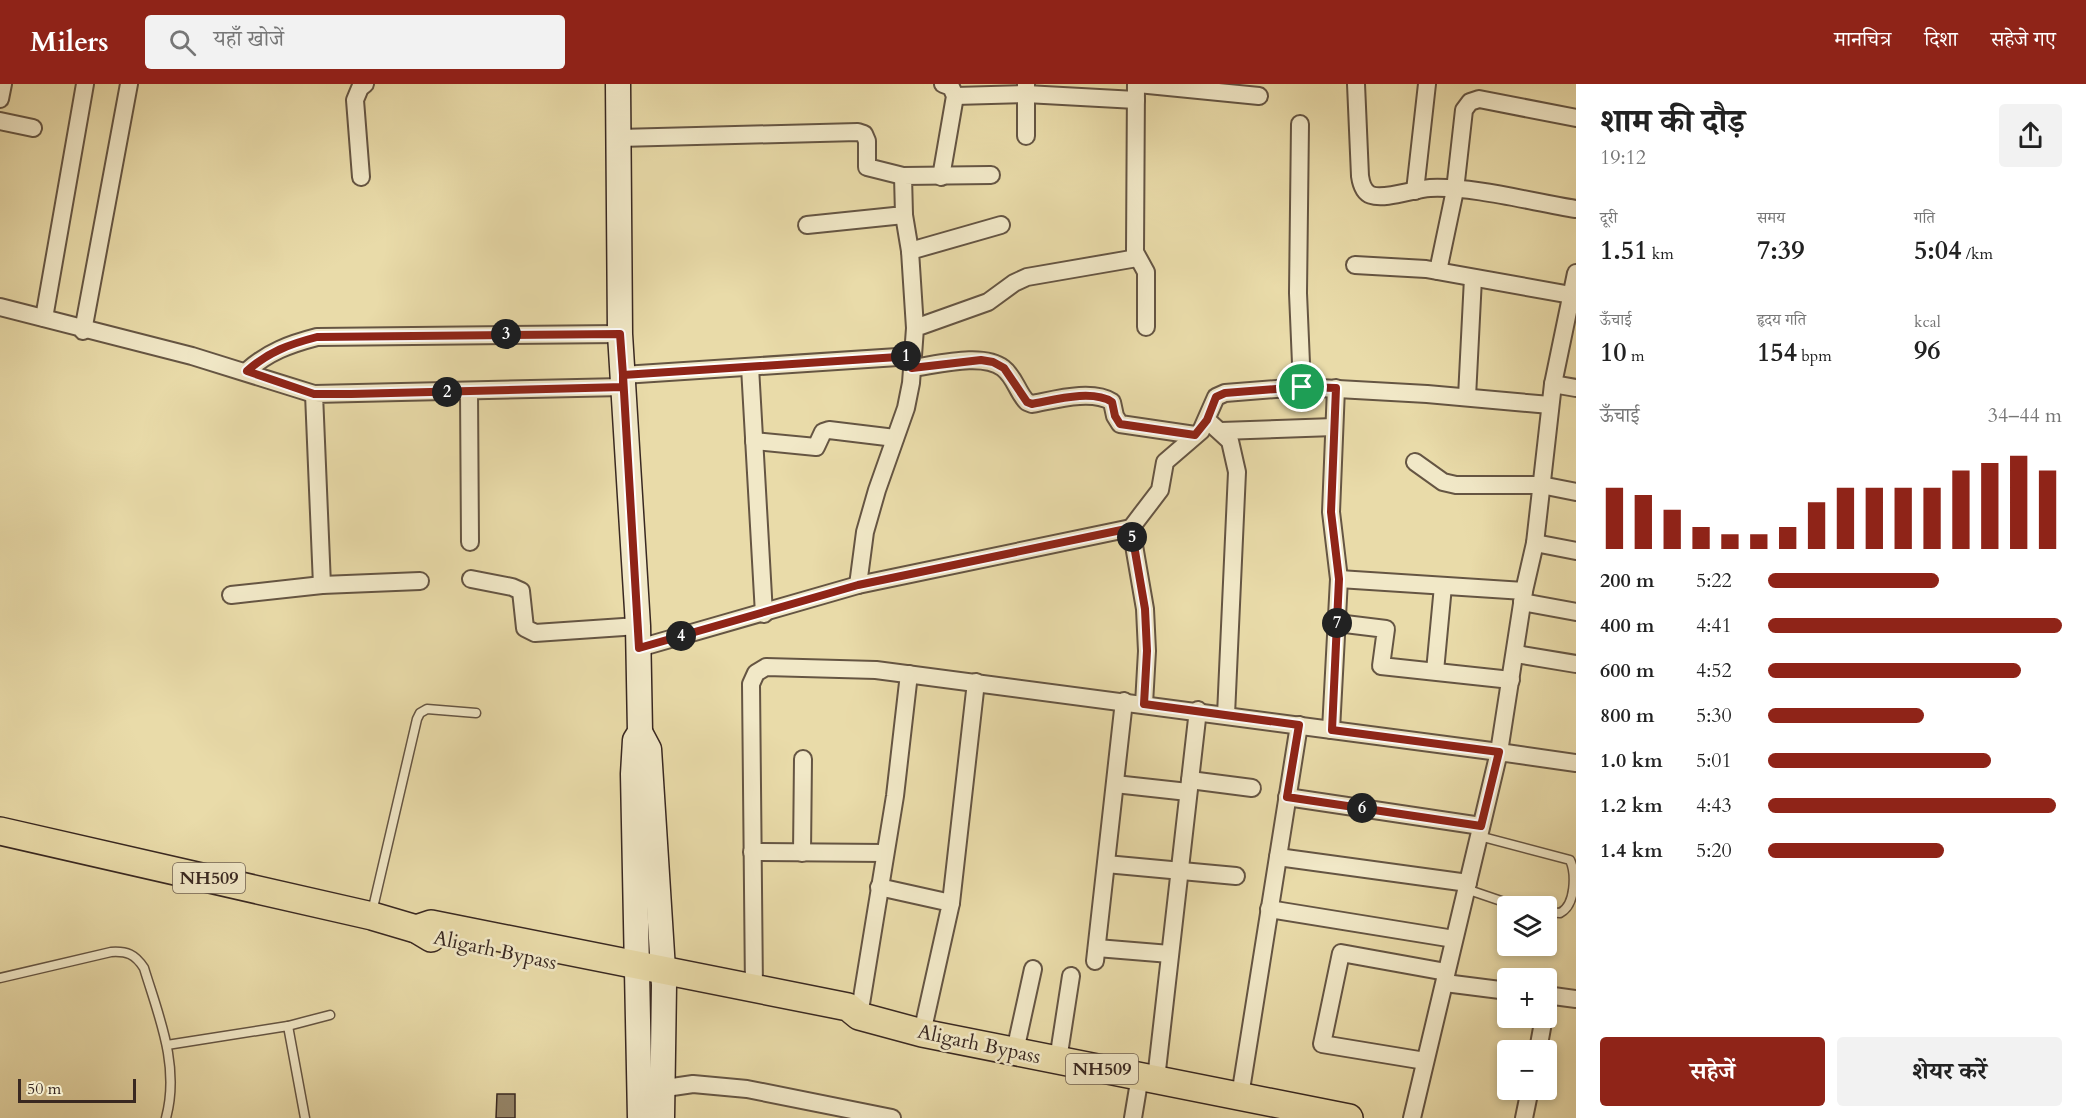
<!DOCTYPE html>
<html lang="hi">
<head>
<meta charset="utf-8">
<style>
  body { margin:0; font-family:Cardo,"Noto Serif Devanagari",serif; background:#f2f2f2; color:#222; height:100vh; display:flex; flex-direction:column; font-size:22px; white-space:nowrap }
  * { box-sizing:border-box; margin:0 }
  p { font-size:20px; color:#767676 }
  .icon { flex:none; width:33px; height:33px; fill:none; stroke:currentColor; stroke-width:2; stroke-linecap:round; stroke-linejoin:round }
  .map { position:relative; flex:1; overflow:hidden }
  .drawer { display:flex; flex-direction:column; background:#fff; width:510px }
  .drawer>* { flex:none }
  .fabs { position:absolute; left:1497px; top:812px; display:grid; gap:12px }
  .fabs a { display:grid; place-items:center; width:60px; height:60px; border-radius:6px; background:#fff; box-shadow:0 3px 9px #0003; font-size:30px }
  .scale { position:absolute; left:18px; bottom:15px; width:118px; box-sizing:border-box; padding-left:6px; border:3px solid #392821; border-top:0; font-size:16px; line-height:21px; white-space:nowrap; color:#392821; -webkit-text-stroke:4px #f1e8c7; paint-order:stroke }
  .pin { position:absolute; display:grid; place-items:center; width:51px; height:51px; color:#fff; margin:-26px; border:3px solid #fff; border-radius:50%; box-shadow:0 2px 6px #0007 }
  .km { position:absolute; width:30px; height:30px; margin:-15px; border-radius:50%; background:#222; color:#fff; font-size:16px; line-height:30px; text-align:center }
  .round { display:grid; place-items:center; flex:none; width:63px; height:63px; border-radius:6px; background:#f2f2f2 }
  .head { display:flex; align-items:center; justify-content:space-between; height:102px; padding:0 24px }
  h1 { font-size:33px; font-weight:700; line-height:45px }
  .figures { display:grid; grid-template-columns:repeat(3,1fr); gap:9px; height:102px; padding:6px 24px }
  .figures div { display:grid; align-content:center }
  .figures b { font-size:26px; font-weight:700 }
  .figures small { font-size:16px; font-weight:400 }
  .figures p { font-size:16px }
  .chart { height:168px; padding:12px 24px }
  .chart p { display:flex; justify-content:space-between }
  .chart svg { width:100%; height:108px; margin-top:6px; stroke:#8f2418; stroke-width:6 }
  .cta { display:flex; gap:12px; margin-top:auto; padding:12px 24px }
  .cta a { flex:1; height:69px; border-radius:6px; background:#8f2418; color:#fff; font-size:24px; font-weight:700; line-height:69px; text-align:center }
  .cta a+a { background:#f2f2f2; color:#222 }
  ul { padding:0 24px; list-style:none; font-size:20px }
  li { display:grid; grid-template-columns:96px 72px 1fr; align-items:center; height:45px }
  li i { height:15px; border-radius:8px; background:#8f2418 }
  header { display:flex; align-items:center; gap:36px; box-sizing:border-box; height:84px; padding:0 30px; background:#8f2418; color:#fff }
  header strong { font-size:28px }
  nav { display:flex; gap:33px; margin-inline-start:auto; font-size:21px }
  .search { width:420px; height:54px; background:#f2f2f2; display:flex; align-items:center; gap:15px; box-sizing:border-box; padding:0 21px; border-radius:6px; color:#767676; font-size:22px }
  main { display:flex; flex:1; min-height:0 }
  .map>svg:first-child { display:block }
</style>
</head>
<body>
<header>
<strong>Milers</strong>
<div class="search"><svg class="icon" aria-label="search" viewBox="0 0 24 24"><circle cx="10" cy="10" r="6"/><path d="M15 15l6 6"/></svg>यहाँ खोजें</div>
<nav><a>मानचित्र</a><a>दिशा</a><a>सहेजे गए</a></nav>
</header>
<main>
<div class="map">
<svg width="1576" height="1034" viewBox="0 0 1576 1034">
  <rect width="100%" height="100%" fill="#e9dba9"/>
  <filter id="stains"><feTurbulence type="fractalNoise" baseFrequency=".00333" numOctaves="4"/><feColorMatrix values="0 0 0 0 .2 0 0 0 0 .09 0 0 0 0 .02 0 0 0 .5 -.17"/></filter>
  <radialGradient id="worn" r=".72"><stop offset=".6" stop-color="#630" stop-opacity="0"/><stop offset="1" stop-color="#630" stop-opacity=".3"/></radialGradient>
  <!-- building -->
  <polygon fill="#958568" stroke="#392821" stroke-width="1.5" points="497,1010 515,1010 515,1034 496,1034"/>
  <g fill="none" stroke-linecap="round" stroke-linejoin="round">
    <defs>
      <g id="service">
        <path d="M 1479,752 L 1570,776 C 1576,789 1576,821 1560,829 L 1546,828"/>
        <polyline points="1466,805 1516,822"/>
        <polyline points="372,828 417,635 420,629 427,625 476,629"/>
        <path d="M 0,894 L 111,868 C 127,867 135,870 144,884 C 159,933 180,982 166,1034"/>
        <polyline points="288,942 330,931"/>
        <polyline points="167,961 288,942 305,1034"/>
      </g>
      <g id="minor">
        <polyline points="1136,0 1135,168 1146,188 1146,243"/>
        <polyline points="1138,0 1259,12"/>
        <path d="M 1356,0 L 1360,92 C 1361,99 1363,108 1371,111 C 1385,116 1414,105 1430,104 C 1473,102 1532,118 1576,125"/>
        <polyline points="955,12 1026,10 1136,16"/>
        <polyline points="0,15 3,0"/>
        <polyline points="0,37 33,44"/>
        <polyline points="1300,40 1298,209 1302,303"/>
        <polyline points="1026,52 1026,0"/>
        <polyline points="619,54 858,48 864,50 867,57 867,83 903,92"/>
        <polyline points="361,93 355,16 360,4 365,0"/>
        <polyline points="941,93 955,12 951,3 943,0"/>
        <polyline points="1415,107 1427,0"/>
        <polyline points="904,131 910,167"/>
        <polyline points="807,141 904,131 903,92 991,91"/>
        <polyline points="1355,181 1426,185 1571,211"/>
        <polyline points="1438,187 1455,106 1464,26 1470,18 1479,15 1576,34"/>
        <polyline points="0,223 192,272 314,310"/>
        <polyline points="44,234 85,0"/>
        <polyline points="915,244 910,167 1001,141"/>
        <polyline points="83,247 129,0"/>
        <polyline points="750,283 764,530"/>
        <path d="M 912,284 C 936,281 983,268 1003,284 C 1015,293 1017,308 1027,318 L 1032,320 C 1054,316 1092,305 1112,318 L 1115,332 L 1120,340 L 1195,351"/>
        <path d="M 247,287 C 268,268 290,260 317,253 L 620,250"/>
        <polyline points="623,291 913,272"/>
        <polyline points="1553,300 1576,304"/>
        <polyline points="469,307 470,458"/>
        <polyline points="1467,313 1473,194"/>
        <polyline points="1207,336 1230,357 1237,388 1226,631"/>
        <polyline points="1221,347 1334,343"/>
        <polyline points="754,357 816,363 823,348 829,346 895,354"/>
        <polyline points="1415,378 1443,398 1456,401 1541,401 1576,408"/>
        <polyline points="1535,459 1576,467"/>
        <polyline points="471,495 512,503 521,507 525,544 535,549 638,542"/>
        <polyline points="1339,495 1524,507"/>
        <polyline points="322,501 314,310 623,303"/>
        <polyline points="858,501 865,448 877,406 906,324 911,299 915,244 988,218 1014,199 1027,193 1137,174"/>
        <polyline points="231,511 322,501 420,497"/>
        <polyline points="1522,518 1576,528"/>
        <polyline points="1337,539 1386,545 1381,582 1511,596"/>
        <polyline points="639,564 858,501 1131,444"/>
        <polyline points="1516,570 1576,580"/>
        <polyline points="1435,587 1443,502"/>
        <polyline points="1144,620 1147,567 1145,525 1131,444 1160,406 1165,378 1201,347 1216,313 1225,309 1302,303 1427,310 1550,321"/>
        <polyline points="1331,646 1339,495 1331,428 1336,304"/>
        <polyline points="1190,696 1252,704"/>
        <polyline points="1115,700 1188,708"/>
        <polyline points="1287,713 1481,742"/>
        <polyline points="752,768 885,769"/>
        <polyline points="802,769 803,675"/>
        <polyline points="1278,773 1468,799"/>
        <polyline points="1106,780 1236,792"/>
        <polyline points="879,803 951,819 922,949"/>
        <polyline points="951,819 976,598"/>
        <polyline points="1269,825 1454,855"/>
        <polyline points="1097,864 1170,870"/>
        <polyline points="1095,877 1124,617"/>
        <polyline points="1445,899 1508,907"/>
        <polyline points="754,906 751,600 756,589 766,583 876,586 1499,668 1524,507 1535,459 1553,300 1576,189"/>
        <polyline points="1546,911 1576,915"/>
        <polyline points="859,932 895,712 909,590"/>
        <polyline points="1538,966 1544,933"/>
        <polyline points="1015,967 1033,885"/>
        <polyline points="1058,976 1071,892"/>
        <polyline points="1425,977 1322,960 1341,869 1446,888"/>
        <polyline points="1156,995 1198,626"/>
        <polyline points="652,1006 693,1000 747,1005 892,1034"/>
        <polyline points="1240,1012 1299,641"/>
        <polyline points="1133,1034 1140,992"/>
        <polyline points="1412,1034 1499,668 1576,679"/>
        <polyline points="1524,1034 1530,1005"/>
      </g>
      <g id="secondary">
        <polyline points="618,0 620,250 638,542 640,648 635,656 633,690 640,1034"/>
        <polyline points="640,648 649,665 664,901 662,1034"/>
      </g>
      <g id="trunk">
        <polyline points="0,747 372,832 416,845 431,854"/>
        <polyline points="416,845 431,840 848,923 859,932 922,949 1349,1034"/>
      </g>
    </defs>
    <!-- service casing -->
    <use href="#service" stroke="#655543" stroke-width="11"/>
    <!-- minor casing -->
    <use href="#minor" stroke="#655543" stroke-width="20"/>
    <!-- secondary casing -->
    <use href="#secondary" stroke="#392821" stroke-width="27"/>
    <!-- trunk casing -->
    <use href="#trunk" stroke="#392821" stroke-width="30"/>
    <!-- service -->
    <use href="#service" stroke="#f1e8c7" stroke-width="8"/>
    <!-- minor -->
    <use href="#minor" stroke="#f1e8c7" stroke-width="16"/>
    <!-- secondary -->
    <use href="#secondary" stroke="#f1e8c7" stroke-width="24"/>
    <!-- trunk -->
    <use href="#trunk" stroke="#e9dba9" stroke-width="27"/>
  </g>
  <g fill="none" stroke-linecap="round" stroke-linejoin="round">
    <defs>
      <path id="route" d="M 1302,303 L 1225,309 L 1216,313 L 1207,336 L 1195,351 L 1120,340 L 1115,332 L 1112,318 C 1092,305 1054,316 1032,320 L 1027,318 L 1004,284 L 993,278 L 981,276 L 912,284 L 913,272 L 623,291 L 623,303 L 351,310 L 314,310 L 247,287 C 268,268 290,260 317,253 L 620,250 L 623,291 L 639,564 L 858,501 L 1131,444 L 1145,525 L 1147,567 L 1144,620 L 1299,641 L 1287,713 L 1481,742 L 1499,668 L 1332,646 L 1339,495 L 1331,428 L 1336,304 L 1302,303"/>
    </defs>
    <!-- route casing -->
    <use href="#route" stroke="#fff" stroke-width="12"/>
    <!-- route -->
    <use href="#route" stroke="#8f2418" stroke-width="8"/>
  </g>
  <g text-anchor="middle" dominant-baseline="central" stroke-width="5" stroke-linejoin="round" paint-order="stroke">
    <!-- shield labels -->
    <g fill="#f1e8c7" stroke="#706253" stroke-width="1.5">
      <rect x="173" y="779" width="72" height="30" rx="4.5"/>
      <rect x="1066" y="970" width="72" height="30" rx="4.5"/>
    </g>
    <g font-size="18" font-weight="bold" fill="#392821">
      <text x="209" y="794">NH509</text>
      <text x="1102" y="985">NH509</text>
    </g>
    <!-- street labels -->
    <g font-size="20" fill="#392821" stroke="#f1e8c7">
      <text transform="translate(495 866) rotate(12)">Aligarh Bypass</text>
      <text transform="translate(979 960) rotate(12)">Aligarh Bypass</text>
    </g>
  </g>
  <rect width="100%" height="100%" filter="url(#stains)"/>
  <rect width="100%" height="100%" fill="url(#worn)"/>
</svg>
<div class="fabs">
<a><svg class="icon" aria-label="layers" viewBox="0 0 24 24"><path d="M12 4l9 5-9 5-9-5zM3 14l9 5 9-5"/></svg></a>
<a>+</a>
<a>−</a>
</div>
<div class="scale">50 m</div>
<div class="pin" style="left:1302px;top:303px;background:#1e9e55"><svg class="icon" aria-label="arrive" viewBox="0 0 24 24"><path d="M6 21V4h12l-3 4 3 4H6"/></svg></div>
<b class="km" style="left:906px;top:272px">1</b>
<b class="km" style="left:447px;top:308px">2</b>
<b class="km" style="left:506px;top:250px">3</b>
<b class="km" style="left:681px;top:552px">4</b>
<b class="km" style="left:1132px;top:453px">5</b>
<b class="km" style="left:1362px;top:724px">6</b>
<b class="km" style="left:1337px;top:539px">7</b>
</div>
<section class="drawer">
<div class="head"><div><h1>शाम की दौड़</h1><p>19:12</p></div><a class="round"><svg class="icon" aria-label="share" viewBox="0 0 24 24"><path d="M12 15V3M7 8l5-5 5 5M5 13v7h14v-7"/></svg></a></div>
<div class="figures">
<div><p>दूरी</p><b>1.51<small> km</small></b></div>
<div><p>समय</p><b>7:39</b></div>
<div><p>गति</p><b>5:04<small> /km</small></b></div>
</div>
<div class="figures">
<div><p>ऊँचाई</p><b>10<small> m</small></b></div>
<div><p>हृदय गति</p><b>154<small> bpm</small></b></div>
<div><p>kcal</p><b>96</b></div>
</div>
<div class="chart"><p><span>ऊँचाई</span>34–44 m</p>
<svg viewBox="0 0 160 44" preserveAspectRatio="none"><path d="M5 44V19M15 44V22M25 44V28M35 44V35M45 44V38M55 44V38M65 44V35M75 44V25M85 44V19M95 44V19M105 44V19M115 44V19M125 44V12M135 44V9M145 44V6M155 44V12"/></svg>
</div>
<ul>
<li><b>200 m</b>5:22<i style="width:58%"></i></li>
<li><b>400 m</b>4:41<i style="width:100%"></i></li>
<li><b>600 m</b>4:52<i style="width:86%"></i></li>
<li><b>800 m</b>5:30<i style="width:53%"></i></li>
<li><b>1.0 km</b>5:01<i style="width:76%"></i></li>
<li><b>1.2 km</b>4:43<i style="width:98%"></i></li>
<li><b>1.4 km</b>5:20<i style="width:60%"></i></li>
</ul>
<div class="cta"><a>सहेजें</a><a>शेयर करें</a></div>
</section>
</main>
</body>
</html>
